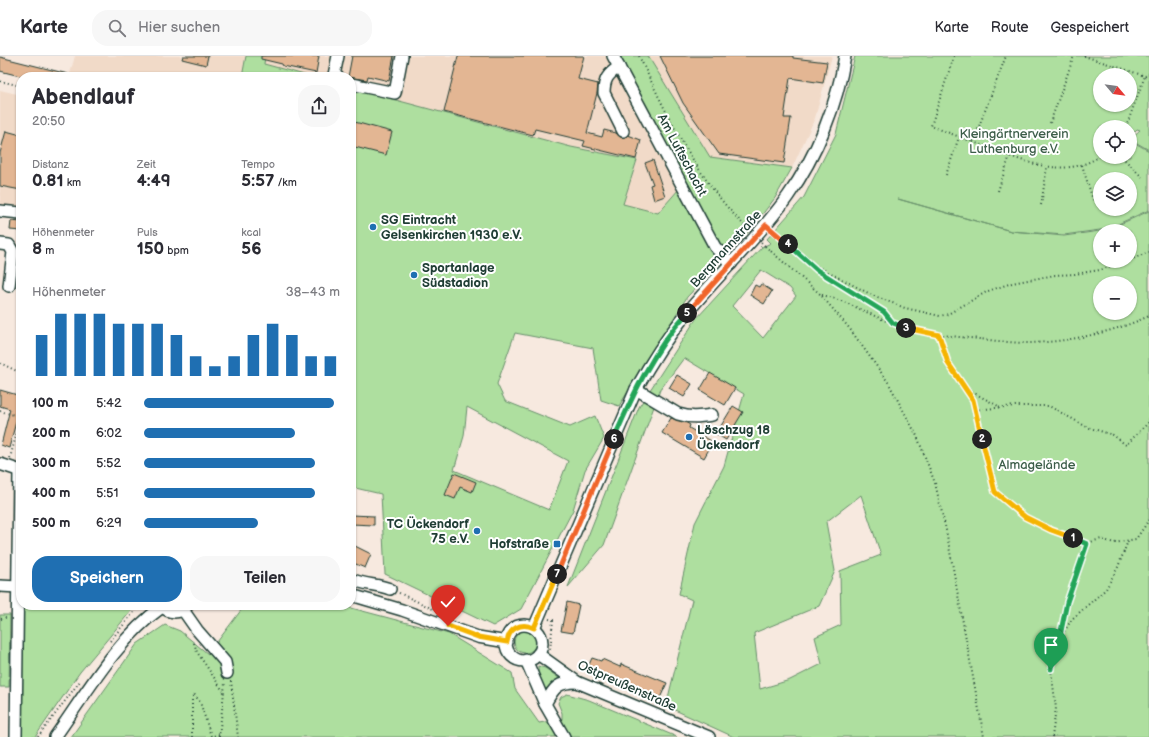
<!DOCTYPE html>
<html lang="de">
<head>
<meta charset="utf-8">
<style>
  body { margin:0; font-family:"Balsamiq Sans",sans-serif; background:#f7f7f7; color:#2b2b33; height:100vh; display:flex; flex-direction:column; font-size:15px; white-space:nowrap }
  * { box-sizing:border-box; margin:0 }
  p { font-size:13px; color:#7c7c81 }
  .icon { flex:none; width:22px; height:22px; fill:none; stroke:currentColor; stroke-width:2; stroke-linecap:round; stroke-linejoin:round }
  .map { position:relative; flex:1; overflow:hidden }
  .drawer { position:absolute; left:16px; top:16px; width:340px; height:538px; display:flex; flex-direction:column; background:#fff; border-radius:16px; box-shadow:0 1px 3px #0004 }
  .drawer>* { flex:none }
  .needle { width:26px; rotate:119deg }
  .buttons { position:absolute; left:1093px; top:12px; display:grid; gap:8px }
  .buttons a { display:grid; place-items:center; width:44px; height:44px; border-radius:50%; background:#fff; box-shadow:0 1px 3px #0004; font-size:20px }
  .pin { position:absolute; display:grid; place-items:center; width:34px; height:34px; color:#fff; margin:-41px -17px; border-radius:50% 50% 50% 0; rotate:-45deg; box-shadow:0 0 4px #0007 }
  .pin .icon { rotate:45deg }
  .km { position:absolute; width:20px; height:20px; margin:-10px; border-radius:50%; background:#222; color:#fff; font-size:11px; line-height:20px; text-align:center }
  .round { display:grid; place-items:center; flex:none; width:42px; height:42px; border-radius:16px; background:#f7f7f7 }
  .head { display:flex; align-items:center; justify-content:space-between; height:68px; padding:0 16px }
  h1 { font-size:22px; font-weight:700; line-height:30px }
  .stats { display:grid; grid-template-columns:repeat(3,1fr); gap:6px; height:68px; padding:4px 16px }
  .stats div { display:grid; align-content:center }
  .stats b { font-size:17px; font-weight:700 }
  .stats small { font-size:11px; font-weight:400 }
  .stats p { font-size:11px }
  .chart { height:112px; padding:8px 16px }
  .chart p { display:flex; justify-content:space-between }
  .chart svg { width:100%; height:72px; margin-top:4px; stroke:#1f6fb2; stroke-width:6 }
  .cta { display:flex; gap:8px; margin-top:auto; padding:8px 16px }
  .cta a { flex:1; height:46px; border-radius:16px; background:#1f6fb2; color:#fff; font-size:16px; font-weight:700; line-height:46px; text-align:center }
  .cta a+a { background:#f7f7f7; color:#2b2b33 }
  ul { padding:0 16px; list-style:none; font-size:13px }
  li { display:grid; grid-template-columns:64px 48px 1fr; align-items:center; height:30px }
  li i { height:10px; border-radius:5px; background:#1f6fb2 }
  header { display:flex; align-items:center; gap:24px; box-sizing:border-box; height:56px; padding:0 20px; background:#fff; border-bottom:1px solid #e1e1e2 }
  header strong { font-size:19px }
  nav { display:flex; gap:22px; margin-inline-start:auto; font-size:14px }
  .search { width:280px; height:36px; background:#f7f7f7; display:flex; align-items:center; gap:10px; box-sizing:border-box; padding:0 14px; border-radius:16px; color:#7c7c81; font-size:15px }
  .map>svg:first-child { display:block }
</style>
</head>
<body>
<header>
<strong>Karte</strong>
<div class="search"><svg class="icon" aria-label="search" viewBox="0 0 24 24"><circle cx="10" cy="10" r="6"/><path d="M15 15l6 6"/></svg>Hier suchen</div>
<nav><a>Karte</a><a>Route</a><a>Gespeichert</a></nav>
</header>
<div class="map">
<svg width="1149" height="681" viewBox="0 0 1149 681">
  <rect width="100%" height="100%" fill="#f7e9df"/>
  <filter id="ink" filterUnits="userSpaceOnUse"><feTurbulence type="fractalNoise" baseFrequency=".025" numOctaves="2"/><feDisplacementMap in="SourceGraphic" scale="8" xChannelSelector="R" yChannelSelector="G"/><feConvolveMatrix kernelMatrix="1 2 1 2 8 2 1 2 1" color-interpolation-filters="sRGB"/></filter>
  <g filter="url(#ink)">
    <!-- built -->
    <g fill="#f1dac8">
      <polygon points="75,0 246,0 242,21 69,21"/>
      <polygon points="265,0 832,0 815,62 792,112 710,101 686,125 658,157 623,148 637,104 571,91 351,32 351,21 312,21 264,8"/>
      <polygon points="0,34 21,39 21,151 0,149"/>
    </g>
    <!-- green -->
    <g fill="#aedf9f" stroke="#668e6a" fill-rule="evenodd">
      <polygon points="246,0 265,0 264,8 312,21 242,21"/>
      <path d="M 619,0 L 648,0 L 710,101 L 792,112 L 775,142 L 754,169 L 737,189 L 687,241 L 619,350 L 601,344 L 593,292 L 515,277 L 497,328 L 505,345 L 570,371 L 595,360 L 604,382 L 585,414 L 573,454 L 521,553 L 493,570 L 385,518 L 381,438 L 351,431 L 351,32 L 571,91 L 637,104 L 623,148 L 658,157 L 686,125 ZM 467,351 L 568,405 L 549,454 L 454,414 L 464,380 Z"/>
      <path d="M 855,0 L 1149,0 L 1149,94 L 1130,83 L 1140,74 L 1137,73 L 1130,80 L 1130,71 L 1100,71 L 1100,101 L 1130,101 L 1130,84 L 1149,95 L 1149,154 L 1107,173 L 1064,179 L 1011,175 L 898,143 L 1011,175 L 1064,180 L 1107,174 L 1149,155 L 1149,681 L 734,681 L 666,650 L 692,544 L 679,538 L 695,467 L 724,410 L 744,338 L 684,302 L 660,334 L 604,489 L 568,531 L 639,351 L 696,263 L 762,191 L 760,189 L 762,191 L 771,187 L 767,183 L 804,141 L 836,78 ZM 1100,19 L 1130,19 L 1130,49 L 1100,49 ZM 1100,123 L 1130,123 L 1130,153 L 1100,153 ZM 1100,175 L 1130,175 L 1130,205 L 1100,205 ZM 761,214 L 790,232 L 796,240 L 763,282 L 732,250 ZM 1100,227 L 1130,227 L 1130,257 L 1100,257 ZM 861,439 L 881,499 L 840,515 L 841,569 L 815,581 L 822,608 L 790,624 L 760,633 L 754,577 L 819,550 L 835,515 L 826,466 Z"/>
      <polygon points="22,549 136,549 80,616 35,681 21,681"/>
      <polygon points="245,549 340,549 449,578 512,617 515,633 539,667 562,663 562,657 558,647 561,641 567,638 589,644 677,681 71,681 137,588 165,569 180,575 208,598"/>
      <polygon points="0,559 10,559 9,631 0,631"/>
      <circle cx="525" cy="586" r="11"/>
      <polygon points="538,610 545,612 559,622 545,634 538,617"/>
    </g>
    <!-- building -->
    <g fill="#e3b693" stroke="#1f3d34">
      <polygon points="183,0 208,0 206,9 182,3"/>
      <polygon points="261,0 319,0 316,17 283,10 282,8 261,3"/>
      <polygon points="352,0 394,0 389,25 368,20 367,24 348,21"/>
      <polygon points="458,0 584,0 578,23 598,28 597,37 587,77 602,81 604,74 616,77 622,82 628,79 641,84 636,103 583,90 585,85 535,73 533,79 444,56"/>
      <polygon points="660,0 793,0 793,2 827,6 823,27 790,22 784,62 791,62 784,107 719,98 683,47"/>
      <polygon points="0,1 68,18 67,21 24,21 0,15"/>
      <polygon points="351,65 392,76 386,99 351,90"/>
      <polygon points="6,75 21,79 21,134 0,130 0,97"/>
      <polygon points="653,104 665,140 654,144 650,129 653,128 645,107"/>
      <polygon points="11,165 21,166 21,175 10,174"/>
      <polygon points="761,228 772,235 764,248 750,239 755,229 759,231"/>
      <polygon points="710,317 735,332 725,349 700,334"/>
      <polygon points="677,319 692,328 684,341 669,332"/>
      <polygon points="0,334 21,340 21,355 19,355 9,392 1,389 10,353 0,350"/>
      <polygon points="733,350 743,356 726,384 716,378"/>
      <polygon points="671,362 687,367 690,369 689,372 713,386 704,402 662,377"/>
      <polygon points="454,417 476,426 472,436 460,431 455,443 445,439"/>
      <polygon points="351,459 374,460 374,469 351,468"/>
      <polygon points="351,488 371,498 365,512 351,506"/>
      <polygon points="567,546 579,549 573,577 561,575"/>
      <polygon points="592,602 601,605 602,603 620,611 621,608 667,627 660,642 608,619 606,624 586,615"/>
    </g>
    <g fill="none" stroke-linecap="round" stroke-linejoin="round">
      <defs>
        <g id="minor">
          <polyline points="338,0 334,19 338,21"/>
          <polyline points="613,0 715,191 731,208"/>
          <path d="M 619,11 C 608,18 604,23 604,37 L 623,75"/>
          <polyline points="351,28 395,37 402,0"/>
          <polyline points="0,155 21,157"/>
          <polyline points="0,188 9,189 13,196 9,230"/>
          <path d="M 636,333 L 678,358 C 690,362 699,361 712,359"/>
          <polyline points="0,408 21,415"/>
          <path d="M 351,523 C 364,529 377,528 390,533"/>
          <polyline points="0,530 18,531"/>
          <polyline points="351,539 402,554 478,581 507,586"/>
          <path d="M 161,549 C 169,558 179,558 187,550"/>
          <polyline points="183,554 197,574 225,606 227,617"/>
          <circle cx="524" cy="587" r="18"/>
          <path d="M 534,572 L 636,333 C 650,308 665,284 683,262 C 716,220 757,184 788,140 C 817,99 837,49 845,0"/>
          <polyline points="538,598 577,626 709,681"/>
          <polyline points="526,604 545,648 564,681"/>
          <path d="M 545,648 C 554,631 558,626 577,626"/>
          <polyline points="16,681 19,414"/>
          <path d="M 55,681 C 87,636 117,583 162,551"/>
        </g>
      </defs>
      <!-- minor casing -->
      <use href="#minor" stroke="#1f3d34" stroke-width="14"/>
      <!-- path -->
      <g stroke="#1f3d34" stroke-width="2" stroke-dasharray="1 3" stroke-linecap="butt">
        <path d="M 639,0 C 668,61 698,125 747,172"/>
        <polyline points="954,0 931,70 973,86 1006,0"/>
        <polyline points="1084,0 1145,20 1149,18"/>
        <polyline points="0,25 21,30"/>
        <polyline points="1050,67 1074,0"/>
        <polyline points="1126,71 1145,20"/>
        <path d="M 973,86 C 1013,100 1060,127 1100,100"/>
        <polyline points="1122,101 1142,121"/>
        <polyline points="1082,109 1093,144"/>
        <polyline points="946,119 959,81"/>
        <polyline points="998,135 1010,99"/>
        <polyline points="1041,149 1047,111"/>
        <polyline points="774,175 805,204 872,239 905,252 940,260 948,258 988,235 1012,227 1055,219 1075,218 1100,214 1126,205"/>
        <polyline points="765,190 820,238 850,273 888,326 917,380 935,427 946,474 984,681"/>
        <polyline points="1130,204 1149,196"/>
        <polyline points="808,206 834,226 884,256 892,266"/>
        <path d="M 822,239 C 852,246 879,265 909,273 C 929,278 949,280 970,282 C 990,284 1010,287 1030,287 C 1068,286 1115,276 1149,260"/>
        <polyline points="939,279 948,307 973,344 995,436 1025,461 1051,474 1087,487 1101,483 1114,487 1136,483 1149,464"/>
        <polyline points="0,307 21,317"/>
        <polyline points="965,332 1000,351"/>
        <polyline points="975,354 1015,350 1049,350 1087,371 1113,379 1126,389 1149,366"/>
        <polyline points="0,355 21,361"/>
        <polyline points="10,402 21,361"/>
        <polyline points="399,537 433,553"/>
        <polyline points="1,563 8,561"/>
        <polyline points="549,563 553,564 550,595"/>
        <polyline points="1060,582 1072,563 1106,533 1118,511 1128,485"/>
        <polyline points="110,585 140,549"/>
        <polyline points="194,587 197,596 223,635"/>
        <polyline points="231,625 238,681"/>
        <polyline points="38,681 80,625"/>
        <polyline points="192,681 192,643 194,638 200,646 211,680 219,679"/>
        <polyline points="219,681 225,627"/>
        <polyline points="1052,681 1056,652 1051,613 1053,594 1059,585 1067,546 1087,487"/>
      </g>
      <!-- minor -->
      <use href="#minor" stroke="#fff" stroke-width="11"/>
      <!-- path-bridge -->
      <polyline stroke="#1f3d34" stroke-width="2" stroke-dasharray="1 3" stroke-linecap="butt" points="747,172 765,190"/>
    </g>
  </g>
  <g fill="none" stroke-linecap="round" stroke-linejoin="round" filter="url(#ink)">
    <defs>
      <polyline id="split-1" points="1051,613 1053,594 1059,585 1067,546 1087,488 1073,482"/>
      <polyline id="split-2" points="982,383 995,436 1025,461 1051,474 1073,482"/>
      <polyline id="split-3" points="906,272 939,279 948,307 973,344 982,383"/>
      <polyline id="split-4" points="788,188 817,214 884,256 893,267 906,272"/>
      <polyline id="split-5" points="687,257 766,169 788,188"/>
      <path id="split-6" d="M 614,383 C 633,338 654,293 687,257"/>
      <polyline id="split-7" points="557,518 614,383"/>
      <path id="split-8" d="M 448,570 L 478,581 L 507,586 C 509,572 521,566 534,572 L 557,518"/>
    </defs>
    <!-- split-1 casing -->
    <use href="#split-1" stroke="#fff" stroke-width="8"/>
    <!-- split-2 casing -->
    <use href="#split-2" stroke="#fff" stroke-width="8"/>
    <!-- split-3 casing -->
    <use href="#split-3" stroke="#fff" stroke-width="8"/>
    <!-- split-4 casing -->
    <use href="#split-4" stroke="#fff" stroke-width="8"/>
    <!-- split-5 casing -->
    <use href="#split-5" stroke="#fff" stroke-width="8"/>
    <!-- split-6 casing -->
    <use href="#split-6" stroke="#fff" stroke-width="8"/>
    <!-- split-7 casing -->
    <use href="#split-7" stroke="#fff" stroke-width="8"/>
    <!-- split-8 casing -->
    <use href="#split-8" stroke="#fff" stroke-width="8"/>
    <!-- split-1 -->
    <use href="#split-1" stroke="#22a559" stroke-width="5"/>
    <!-- split-2 -->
    <use href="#split-2" stroke="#f5b400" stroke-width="5"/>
    <!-- split-3 -->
    <use href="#split-3" stroke="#f5b400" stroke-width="5"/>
    <!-- split-4 -->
    <use href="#split-4" stroke="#22a559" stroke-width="5"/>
    <!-- split-5 -->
    <use href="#split-5" stroke="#f0652b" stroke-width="5"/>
    <!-- split-6 -->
    <use href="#split-6" stroke="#22a559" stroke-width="5"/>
    <!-- split-7 -->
    <use href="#split-7" stroke="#f0652b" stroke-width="5"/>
    <!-- split-8 -->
    <use href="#split-8" stroke="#f5b400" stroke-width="5"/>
  </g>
  <!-- markers -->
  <g fill="#1f6fb2" stroke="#fff" stroke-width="1.5">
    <circle cx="373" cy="171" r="4"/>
    <circle cx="414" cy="219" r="4"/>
    <circle cx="689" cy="381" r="4"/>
    <circle cx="477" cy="475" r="4"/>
    <rect x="553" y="484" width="8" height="8" rx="2"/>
  </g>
  <g text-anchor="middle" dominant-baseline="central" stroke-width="4" stroke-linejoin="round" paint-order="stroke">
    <!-- park labels -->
    <g font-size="13" fill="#3c5d49" stroke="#fff">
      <text x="1014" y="78">Kleingärtnerverein<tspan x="1014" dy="15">Luthenburg e.V.</tspan></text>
      <text x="1037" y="409">Almagelände</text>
    </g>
    <!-- street labels -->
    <g font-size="13" fill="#1f3d34" stroke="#fff">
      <text transform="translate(682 99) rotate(62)">Am Luftschacht</text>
      <text transform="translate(726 193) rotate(-48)">Bergmannstraße</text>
      <text transform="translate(627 630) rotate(24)">Ostpreußenstraße</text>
    </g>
    <!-- poi labels -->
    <g font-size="13" font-weight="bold" fill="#1f3d34" stroke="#fff" text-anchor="start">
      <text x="381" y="164">SG Eintracht<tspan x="381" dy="15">Gelsenkirchen 1930 e.V.</tspan></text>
      <text x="422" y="212">Sportanlage<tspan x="422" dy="15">Südstadion</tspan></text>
      <text x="697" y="374">Löschzug 18<tspan x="697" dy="15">Ückendorf</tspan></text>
      <text x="469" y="468" text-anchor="end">TC Ückendorf<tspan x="469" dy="15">75 e.V.</tspan></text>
      <text x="549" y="488" text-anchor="end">Hofstraße</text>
    </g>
  </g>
</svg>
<div class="buttons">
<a><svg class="needle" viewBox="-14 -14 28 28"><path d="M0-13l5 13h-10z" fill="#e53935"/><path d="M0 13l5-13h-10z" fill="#7c7c81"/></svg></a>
<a><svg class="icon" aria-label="locate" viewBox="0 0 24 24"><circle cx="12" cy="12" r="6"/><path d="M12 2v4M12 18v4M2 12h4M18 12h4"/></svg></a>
<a><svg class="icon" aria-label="layers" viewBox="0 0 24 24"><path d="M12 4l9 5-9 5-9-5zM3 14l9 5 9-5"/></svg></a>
<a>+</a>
<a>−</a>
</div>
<div class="pin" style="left:1051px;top:613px;background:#1e9e55"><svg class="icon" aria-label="arrive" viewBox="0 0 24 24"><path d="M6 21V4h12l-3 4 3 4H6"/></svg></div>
<div class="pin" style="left:448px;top:570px;background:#d93025"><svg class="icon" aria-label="check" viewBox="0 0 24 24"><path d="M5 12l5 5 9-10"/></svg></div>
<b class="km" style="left:1073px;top:482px">1</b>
<b class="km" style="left:982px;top:383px">2</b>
<b class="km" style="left:906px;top:272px">3</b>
<b class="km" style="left:788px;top:188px">4</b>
<b class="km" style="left:687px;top:257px">5</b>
<b class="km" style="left:614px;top:383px">6</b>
<b class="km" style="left:557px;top:518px">7</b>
<section class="drawer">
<div class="head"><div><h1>Abendlauf</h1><p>20:50</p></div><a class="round"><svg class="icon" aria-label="share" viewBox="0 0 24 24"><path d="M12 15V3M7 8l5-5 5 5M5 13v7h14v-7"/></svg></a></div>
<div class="stats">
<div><p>Distanz</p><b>0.81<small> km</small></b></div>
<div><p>Zeit</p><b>4:49</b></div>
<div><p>Tempo</p><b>5:57<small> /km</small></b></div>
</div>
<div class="stats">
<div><p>Höhenmeter</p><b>8<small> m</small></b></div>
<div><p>Puls</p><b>150<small> bpm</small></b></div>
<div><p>kcal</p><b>56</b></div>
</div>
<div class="chart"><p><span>Höhenmeter</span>38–43 m</p>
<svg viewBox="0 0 160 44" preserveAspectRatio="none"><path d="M5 44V19M15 44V6M25 44V6M35 44V6M45 44V12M55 44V12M65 44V12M75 44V19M85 44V32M95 44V38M105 44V32M115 44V19M125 44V12M135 44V19M145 44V32M155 44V32"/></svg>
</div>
<ul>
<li><b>100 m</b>5:42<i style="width:97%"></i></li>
<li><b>200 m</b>6:02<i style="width:77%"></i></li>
<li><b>300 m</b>5:52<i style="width:87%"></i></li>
<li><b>400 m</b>5:51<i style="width:87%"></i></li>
<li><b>500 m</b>6:29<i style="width:58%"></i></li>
</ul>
<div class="cta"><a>Speichern</a><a>Teilen</a></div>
</section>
</div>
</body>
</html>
